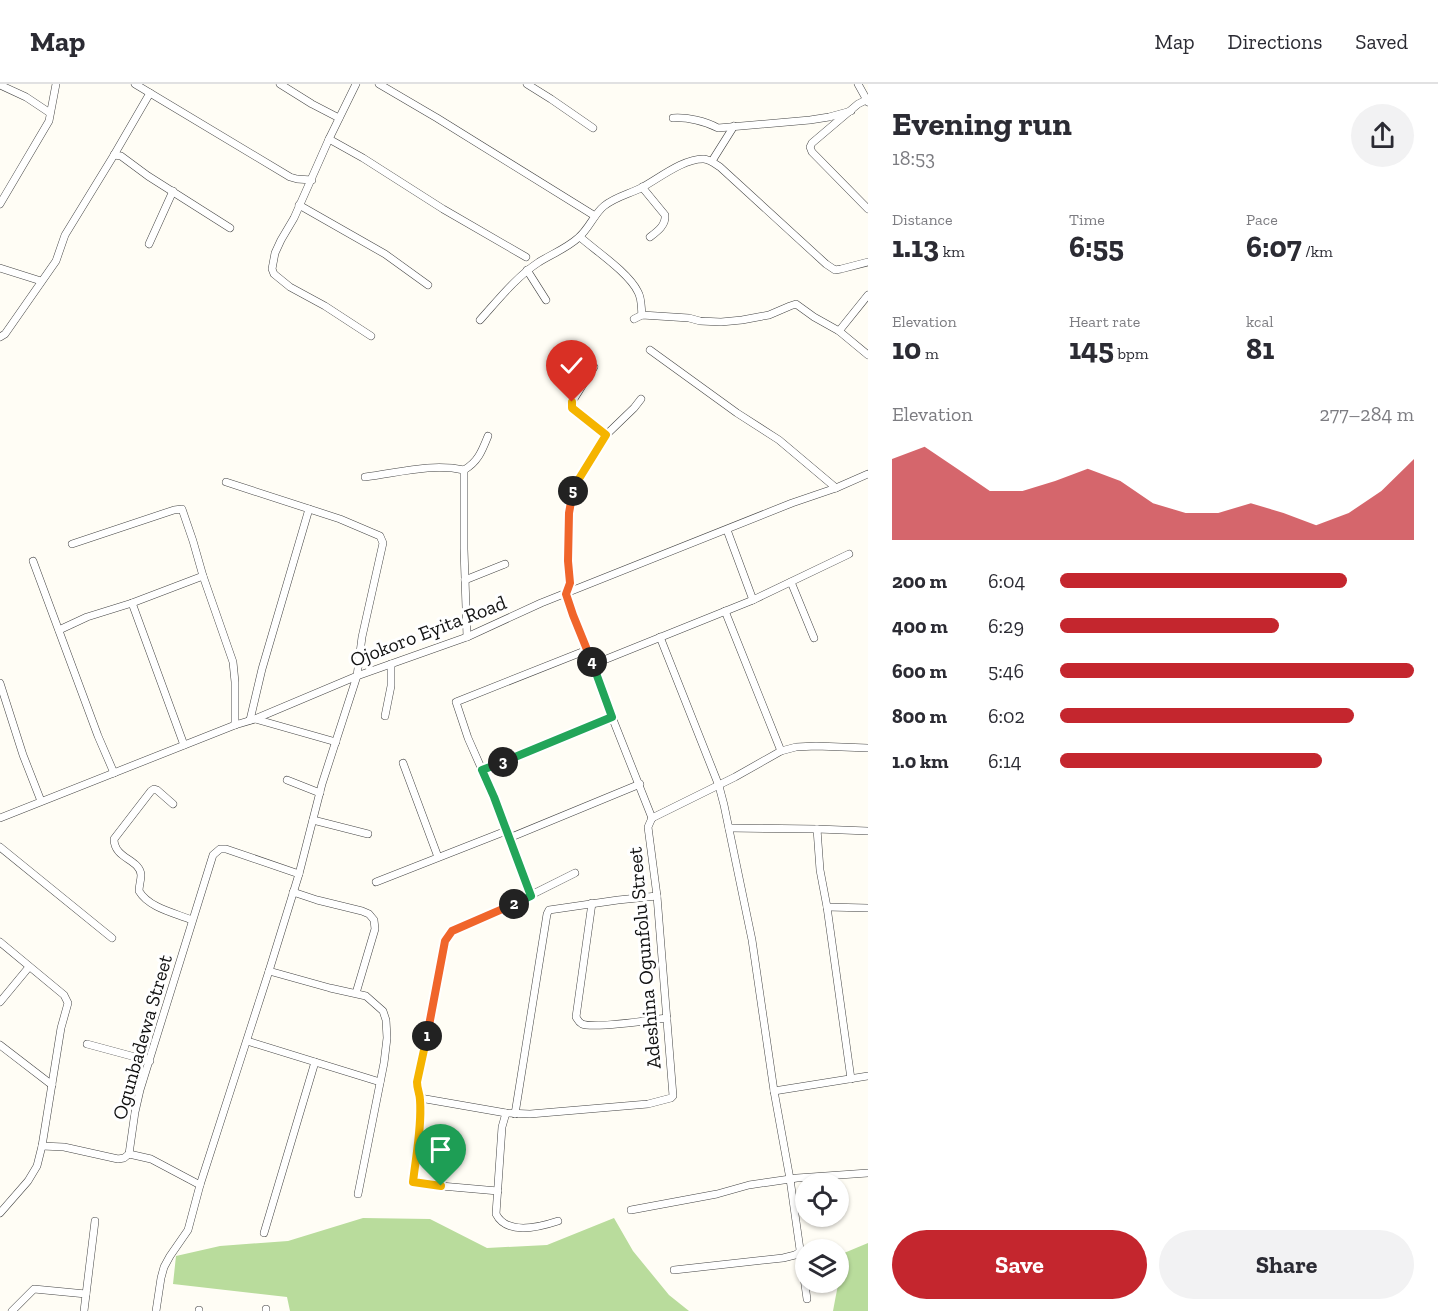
<!DOCTYPE html>
<html lang="en">
<head>
<meta charset="utf-8">
<style>
  body { margin:0; font-family:"Zilla Slab",serif; background:#f2f2f3; color:#2b2b33; height:100vh; display:flex; flex-direction:column; font-size:22px; white-space:nowrap }
  * { box-sizing:border-box; margin:0 }
  p { font-size:20px; color:#7c7c81 }
  .icon { flex:none; width:33px; height:33px; fill:none; stroke:currentColor; stroke-width:2; stroke-linecap:round; stroke-linejoin:round }
  .map { position:relative; flex:1; overflow:hidden }
  .panel { display:flex; flex-direction:column; background:#fff; width:570px }
  .panel>* { flex:none }
  .controls { position:absolute; left:795px; top:1089px; display:grid; gap:12px }
  .controls a { display:grid; place-items:center; width:54px; height:54px; border-radius:50%; background:#fff; box-shadow:0 2px 4px #0004; font-size:30px }
  .pin { position:absolute; display:grid; place-items:center; width:51px; height:51px; color:#fff; margin:-62px -26px; border-radius:50% 50% 50% 0; rotate:-45deg; box-shadow:0 0 6px #0007 }
  .pin .icon { rotate:45deg }
  .km { position:absolute; width:30px; height:30px; margin:-15px; border-radius:50%; background:#222; color:#fff; font-size:16px; line-height:30px; text-align:center }
  .round { display:grid; place-items:center; flex:none; width:63px; height:63px; border-radius:32px; background:#f2f2f3 }
  .headline { display:flex; align-items:center; justify-content:space-between; height:102px; padding:0 24px }
  h1 { font-size:33px; font-weight:800; line-height:45px }
  .stats { display:grid; grid-template-columns:repeat(3,1fr); gap:9px; height:102px; padding:6px 24px }
  .stats div { display:grid; align-content:center }
  .stats b { font-size:30px; font-weight:800 }
  .stats small { font-size:16px; font-weight:400 }
  .stats p { font-size:16px }
  .chart { height:168px; padding:12px 24px }
  .chart p { display:flex; justify-content:space-between }
  .chart svg { width:100%; height:108px; margin-top:6px; fill:#c4262e; opacity:.7 }
  .cta { display:flex; gap:12px; margin-top:auto; padding:12px 24px }
  .cta a { flex:1; height:69px; border-radius:36px; background:#c4262e; color:#fff; font-size:24px; font-weight:800; line-height:69px; text-align:center }
  .cta a+a { background:#f2f2f3; color:#2b2b33 }
  ul { padding:0 24px; list-style:none; font-size:20px }
  li { display:grid; grid-template-columns:96px 72px 1fr; align-items:center; height:45px }
  li i { height:15px; border-radius:8px; background:#c4262e }
  header { display:flex; align-items:center; gap:36px; box-sizing:border-box; height:84px; padding:0 30px; background:#fff; border-bottom:2px solid #e1e1e2 }
  header strong { font-size:28px }
  nav { display:flex; gap:33px; margin-inline-start:auto; font-size:21px }
  main { display:flex; flex:1; min-height:0 }
  .map>svg:first-child { display:block }
</style>
</head>
<body>
<header>
<strong>Map</strong>
<nav><a>Map</a><a>Directions</a><a>Saved</a></nav>
</header>
<main>
<div class="map">
<svg width="868" height="1227" viewBox="0 0 868 1227">
  <rect width="100%" height="100%" fill="#fffdf5"/>
  <!-- forest -->
  <g fill="#b9dc9c">
    <polygon points="363,1134 430,1135 487,1164 547,1161 614,1134 633,1167 669,1211 689,1227 290,1227 287,1213 173,1200 176,1172 220,1162 288,1157"/>
    <polygon points="868,1159 868,1227 833,1227 844,1169"/>
  </g>
  <g fill="none" stroke-linecap="round" stroke-linejoin="round">
    <defs>
      <g id="street">
        <polyline points="135,0 290,93 297,95 312,96"/>
        <polyline points="280,0 312,20 339,34"/>
        <polyline points="356,0 329,55 294,134 281,156 275,169 272,185 274,190 290,203 325,222 371,252"/>
        <polyline points="379,0 437,34 595,132"/>
        <polyline points="527,0 551,15 593,44"/>
        <polyline points="858,0 868,18"/>
        <polyline points="0,1 26,13 50,29"/>
        <polyline points="868,15 858,20 812,59 810,63 812,68 868,125"/>
        <path d="M 673,34 C 687,33 705,37 718,44 L 810,36 L 829,33 L 851,27"/>
        <polyline points="329,55 363,74 443,125 526,173"/>
        <polyline points="114,71 121,72 148,92 230,144"/>
        <polyline points="712,77 734,42"/>
        <path d="M 642,103 L 665,131 C 666,141 658,147 650,153"/>
        <polyline points="0,120 49,37 56,0"/>
        <polyline points="299,121 385,170 428,201"/>
        <path d="M 580,153 C 596,167 629,189 638,208 C 642,215 641,224 642,231"/>
        <polyline points="149,160 173,107"/>
        <polyline points="0,184 41,197"/>
        <polyline points="527,186 546,216"/>
        <polyline points="634,235 642,231 689,234 700,237 721,238 742,236 769,231 790,222 796,220 814,233 839,247 868,271"/>
        <path d="M 480,236 C 498,216 516,193 539,178 C 552,170 567,164 578,154 C 589,145 594,130 604,122 C 615,113 629,110 641,104 C 658,95 684,74 704,75 C 711,76 715,80 720,83 L 826,180 L 835,186 L 841,185 L 868,178"/>
        <polyline points="839,247 868,211"/>
        <polyline points="0,253 5,250 56,177 65,151 114,71 150,9"/>
        <polyline points="650,266 737,329 779,356 836,404"/>
        <polyline points="594,283 572,318 572,324 606,351"/>
        <polyline points="464,386 464,465 467,553"/>
        <path d="M 365,393 C 398,389 431,379 464,386 C 478,378 482,367 488,352"/>
        <polyline points="727,446 753,516"/>
        <polyline points="72,460 174,426 182,425 193,457 203,492 233,578 235,598 235,641"/>
        <polyline points="33,477 98,652 114,689"/>
        <polyline points="465,496 505,480"/>
        <polyline points="791,498 814,554"/>
        <polyline points="566,510 573,531 594,580 612,633 652,734"/>
        <polyline points="566,510 569,499 568,477 569,429 572,410 577,398 606,351 634,324 641,315"/>
        <polyline points="132,519 184,661"/>
        <polyline points="725,527 781,667"/>
        <polyline points="59,546 87,533 132,519 203,492"/>
        <polyline points="660,553 719,702 724,721 752,856 774,1007 790,1095 807,1215"/>
        <polyline points="594,580 753,516 849,470"/>
        <polyline points="0,599 23,671 41,717"/>
        <polyline points="385,632 391,602 391,580"/>
        <polyline points="255,635 336,658"/>
        <polyline points="250,636 262,585 309,425"/>
        <polyline points="403,679 438,773"/>
        <polyline points="482,686 612,633"/>
        <polyline points="287,696 320,709"/>
        <path d="M 173,720 L 157,706 L 154,705 L 151,707 L 114,755 C 114,775 140,775 141,791 C 141,796 139,802 139,807 C 149,824 175,829 192,836"/>
        <polyline points="0,734 235,641 255,635 357,592 467,553 541,519 792,419 836,404 868,390"/>
        <polyline points="652,734 735,693 781,667 796,663 816,662 868,664"/>
        <polyline points="313,736 368,750"/>
        <polyline points="729,744 817,745 868,747"/>
        <polyline points="817,745 820,786 827,823 851,995"/>
        <polyline points="509,754 640,700"/>
        <polyline points="0,763 112,854"/>
        <polyline points="376,798 506,747"/>
        <polyline points="293,808 317,816 362,827 369,830 374,836 375,845 356,909"/>
        <polyline points="531,812 494,713 468,654 456,618 587,566"/>
        <path d="M 592,819 L 576,933 C 578,936 578,938 582,940 C 594,945 651,936 667,934"/>
        <polyline points="827,823 868,824"/>
        <polyline points="0,858 64,911 68,919 61,944 42,1062 37,1082 28,1097 0,1129"/>
        <polyline points="269,887 330,904 366,912 383,927 386,936 387,954 384,979 358,1110"/>
        <polyline points="0,918 29,883"/>
        <polyline points="247,957 380,998"/>
        <polyline points="87,960 150,977"/>
        <polyline points="0,961 52,1001"/>
        <polyline points="774,1007 868,992"/>
        <polyline points="420,1014 506,1029 530,1030 648,1020 671,1014 673,1012 657,812 648,743 652,734"/>
        <path d="M 506,1029 L 502,1043 L 496,1130 C 507,1152 540,1143 558,1137"/>
        <polyline points="515,1030 547,830 549,826 556,825 618,816 657,812"/>
        <polyline points="42,1062 64,1063 118,1075 124,1074 129,1070"/>
        <polyline points="129,1070 135,1028 140,1006 213,771 220,765 226,765 299,790"/>
        <polyline points="129,1070 151,1075 200,1101"/>
        <path d="M 498,1107 L 441,1102 L 413,1098 C 416,1071 422,1043 420,1016 C 420,1010 417,1005 417,998 L 436,911 L 445,857 L 448,851 L 452,847 L 505,824 L 575,789"/>
        <polyline points="631,1126 717,1110 749,1101 797,1094 868,1089"/>
        <polyline points="264,1149 315,978"/>
        <polyline points="674,1186 783,1174 795,1171 801,1167"/>
        <polyline points="12,1227 34,1205 86,1210"/>
        <polyline points="84,1227 95,1137"/>
        <polyline points="156,1227 161,1194 164,1183 170,1172 188,1146 200,1101 269,887 299,790 322,700 357,592 362,553 383,459 380,452 340,435 226,398"/>
        <polyline points="199,1227 199,1226"/>
        <polyline points="266,1227 266,1225"/>
      </g>
    </defs>
    <!-- street casing -->
    <use href="#street" stroke="#444" stroke-width="8"/>
    <!-- street -->
    <use href="#street" stroke="#fff" stroke-width="7"/>
  </g>
  <g fill="none" stroke-linecap="round" stroke-linejoin="round">
    <defs>
      <path id="split-1" d="M 427,952 L 417,998 C 417,1005 420,1010 420,1016 C 422,1042 416,1072 413,1098 L 441,1102"/>
      <polyline id="split-2" points="427,952 445,857 452,847 514,820"/>
      <polyline id="split-3" points="503,678 482,686 494,713 531,812 514,820"/>
      <polyline id="split-4" points="503,678 612,633 592,578"/>
      <polyline id="split-5" points="573,407 569,429 568,477 570,499 566,510 573,531 592,578"/>
      <polyline id="split-6" points="572,318 572,324 606,351 577,398 573,407"/>
    </defs>
    <!-- split-1 casing -->
    <use href="#split-1" stroke="#fff" stroke-width="12"/>
    <!-- split-2 casing -->
    <use href="#split-2" stroke="#fff" stroke-width="12"/>
    <!-- split-3 casing -->
    <use href="#split-3" stroke="#fff" stroke-width="12"/>
    <!-- split-4 casing -->
    <use href="#split-4" stroke="#fff" stroke-width="12"/>
    <!-- split-5 casing -->
    <use href="#split-5" stroke="#fff" stroke-width="12"/>
    <!-- split-6 casing -->
    <use href="#split-6" stroke="#fff" stroke-width="12"/>
    <!-- split-1 -->
    <use href="#split-1" stroke="#f5b400" stroke-width="8"/>
    <!-- split-2 -->
    <use href="#split-2" stroke="#f0652b" stroke-width="8"/>
    <!-- split-3 -->
    <use href="#split-3" stroke="#22a559" stroke-width="8"/>
    <!-- split-4 -->
    <use href="#split-4" stroke="#22a559" stroke-width="8"/>
    <!-- split-5 -->
    <use href="#split-5" stroke="#f0652b" stroke-width="8"/>
    <!-- split-6 -->
    <use href="#split-6" stroke="#f5b400" stroke-width="8"/>
  </g>
  <g text-anchor="middle" dominant-baseline="central" stroke-width="6" stroke-linejoin="round" paint-order="stroke">
    <!-- street labels -->
    <g font-size="20" fill="#111" stroke="#fff">
      <text transform="translate(428 547) rotate(-21)">Ojokoro Eyita Road</text>
      <text transform="translate(644 874) rotate(-95)">Adeshina Ogunfolu Street</text>
      <text transform="translate(142 953) rotate(-74)">Ogunbadewa Street</text>
    </g>
  </g>
</svg>
<div class="controls">
<a><svg class="icon" aria-label="locate" viewBox="0 0 24 24"><circle cx="12" cy="12" r="6"/><path d="M12 2v4M12 18v4M2 12h4M18 12h4"/></svg></a>
<a><svg class="icon" aria-label="layers" viewBox="0 0 24 24"><path d="M12 4l9 5-9 5-9-5zM3 14l9 5 9-5"/></svg></a>
</div>
<div class="pin" style="left:441px;top:1102px;background:#1e9e55"><svg class="icon" aria-label="arrive" viewBox="0 0 24 24"><path d="M6 21V4h12l-3 4 3 4H6"/></svg></div>
<div class="pin" style="left:572px;top:318px;background:#d93025"><svg class="icon" aria-label="check" viewBox="0 0 24 24"><path d="M5 12l5 5 9-10"/></svg></div>
<b class="km" style="left:427px;top:952px">1</b>
<b class="km" style="left:514px;top:820px">2</b>
<b class="km" style="left:503px;top:678px">3</b>
<b class="km" style="left:592px;top:578px">4</b>
<b class="km" style="left:573px;top:407px">5</b>
</div>
<section class="panel">
<div class="headline"><div><h1>Evening run</h1><p>18:53</p></div><a class="round"><svg class="icon" aria-label="share" viewBox="0 0 24 24"><path d="M12 15V3M7 8l5-5 5 5M5 13v7h14v-7"/></svg></a></div>
<div class="stats">
<div><p>Distance</p><b>1.13<small> km</small></b></div>
<div><p>Time</p><b>6:55</b></div>
<div><p>Pace</p><b>6:07<small> /km</small></b></div>
</div>
<div class="stats">
<div><p>Elevation</p><b>10<small> m</small></b></div>
<div><p>Heart rate</p><b>145<small> bpm</small></b></div>
<div><p>kcal</p><b>81</b></div>
</div>
<div class="chart"><p><span>Elevation</span>277–284 m</p>
<svg viewBox="0 0 160 44" preserveAspectRatio="none"><path d="M0 44V11L10 6L20 15L30 24L40 24L50 20L60 15L70 20L80 29L90 33L100 33L110 29L120 33L130 38L140 33L150 24L160 11V44z"/></svg>
</div>
<ul>
<li><b>200 m</b>6:04<i style="width:81%"></i></li>
<li><b>400 m</b>6:29<i style="width:62%"></i></li>
<li><b>600 m</b>5:46<i style="width:100%"></i></li>
<li><b>800 m</b>6:02<i style="width:83%"></i></li>
<li><b>1.0 km</b>6:14<i style="width:74%"></i></li>
</ul>
<div class="cta"><a>Save</a><a>Share</a></div>
</section>
</main>
</body>
</html>
